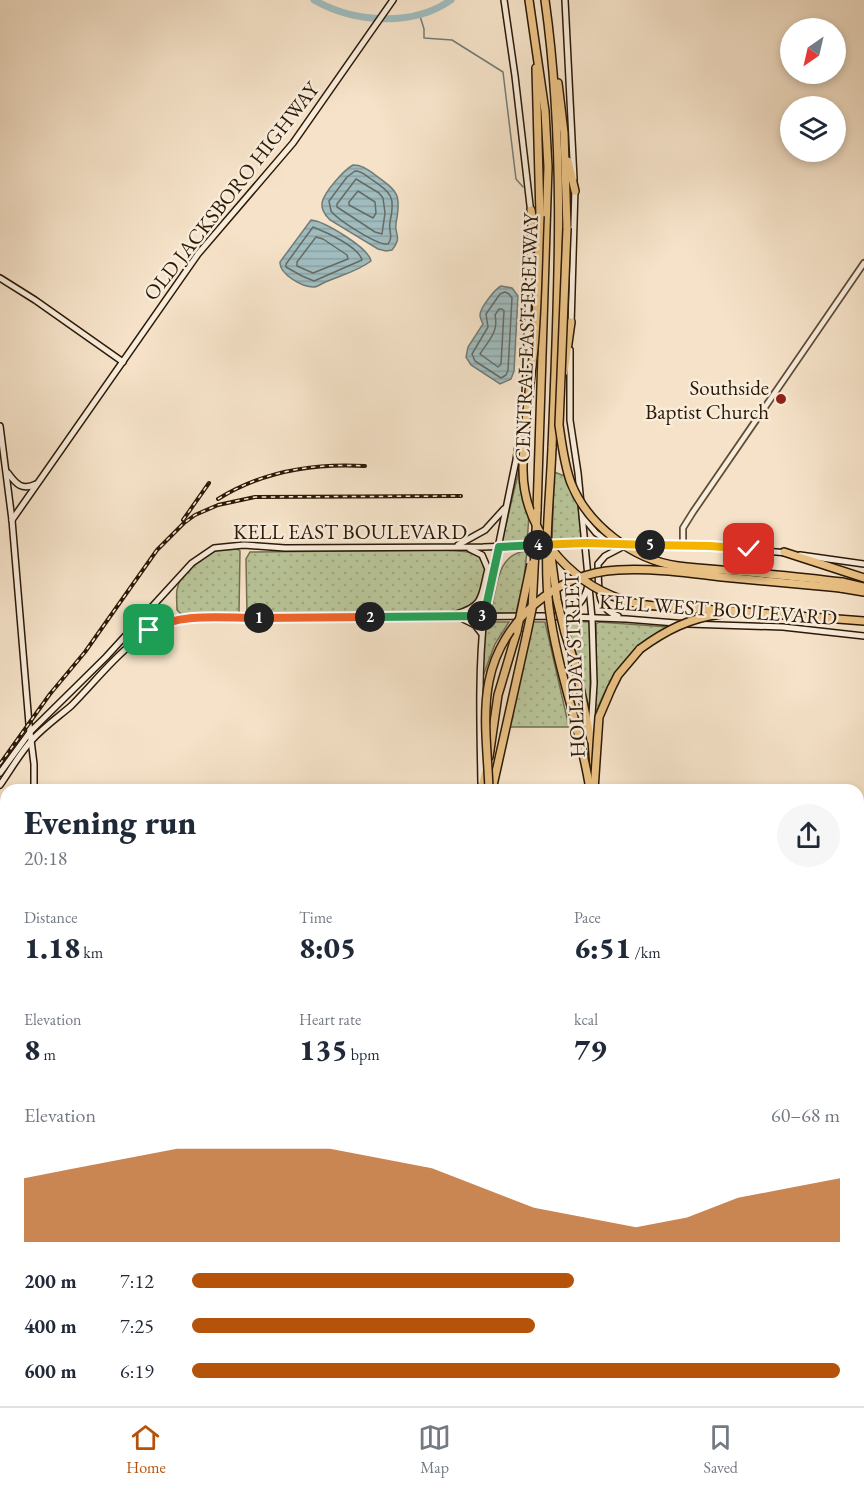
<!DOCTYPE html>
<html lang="en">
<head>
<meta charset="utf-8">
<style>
  body { margin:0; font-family:"EB Garamond",serif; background:#f6f6f7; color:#1f2937; height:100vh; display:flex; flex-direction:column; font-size:22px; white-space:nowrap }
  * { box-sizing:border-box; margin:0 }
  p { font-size:20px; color:#747a83 }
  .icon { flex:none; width:33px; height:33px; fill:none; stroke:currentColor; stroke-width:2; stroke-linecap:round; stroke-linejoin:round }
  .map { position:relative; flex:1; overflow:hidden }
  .panel { position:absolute; left:0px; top:784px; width:864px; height:622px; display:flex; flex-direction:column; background:#fff; border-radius:18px 18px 0 0; box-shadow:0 3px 9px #0003 }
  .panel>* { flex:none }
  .needle { width:39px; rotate:214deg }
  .fabs { position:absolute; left:780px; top:18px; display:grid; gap:12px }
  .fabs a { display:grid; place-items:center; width:66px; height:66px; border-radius:50%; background:#fff; box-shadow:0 3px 9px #0003; font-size:30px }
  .pin { position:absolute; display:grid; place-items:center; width:51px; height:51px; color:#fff; margin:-26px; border-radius:12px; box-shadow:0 3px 9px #0006 }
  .km { position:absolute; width:30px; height:30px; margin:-15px; border-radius:50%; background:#222; color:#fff; font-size:16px; line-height:30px; text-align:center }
  .round { display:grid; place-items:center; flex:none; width:63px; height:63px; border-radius:32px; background:#f6f6f7 }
  .summary { display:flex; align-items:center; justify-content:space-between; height:102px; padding:0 24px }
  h1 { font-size:33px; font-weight:800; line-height:45px }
  .stats { display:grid; grid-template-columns:repeat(3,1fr); gap:9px; height:102px; padding:6px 24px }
  .stats div { display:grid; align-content:center }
  .stats b { font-size:30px; font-weight:800 }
  .stats small { font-size:16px; font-weight:400 }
  .stats p { font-size:16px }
  .chart { height:168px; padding:12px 24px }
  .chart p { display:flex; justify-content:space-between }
  .chart svg { width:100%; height:108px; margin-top:6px; fill:#b45309; opacity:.7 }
  ul { padding:0 24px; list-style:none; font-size:20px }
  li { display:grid; grid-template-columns:96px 72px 1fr; align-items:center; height:45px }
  li i { height:15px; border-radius:8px; background:#b45309 }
  .menu { display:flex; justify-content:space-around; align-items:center; height:84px; border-top:2px solid #e0e1e3; background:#fff; font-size:16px; color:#747a83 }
  .menu a { display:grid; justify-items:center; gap:3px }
  .menu .selected { color:#b45309 }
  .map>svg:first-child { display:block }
</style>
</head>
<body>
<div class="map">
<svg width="864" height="1406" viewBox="0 0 864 1406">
  <defs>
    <pattern id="grass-dots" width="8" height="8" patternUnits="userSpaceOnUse" patternTransform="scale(1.5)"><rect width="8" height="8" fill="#b8c498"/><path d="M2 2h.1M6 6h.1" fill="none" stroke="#9ea882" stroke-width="1.8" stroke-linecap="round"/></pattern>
    <pattern id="water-rules" width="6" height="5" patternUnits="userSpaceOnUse" patternTransform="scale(1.5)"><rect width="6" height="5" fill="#a0bcbf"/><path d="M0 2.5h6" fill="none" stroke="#8aa1a3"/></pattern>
  </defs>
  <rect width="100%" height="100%" fill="#f5e2c8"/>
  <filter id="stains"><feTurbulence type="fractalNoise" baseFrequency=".00333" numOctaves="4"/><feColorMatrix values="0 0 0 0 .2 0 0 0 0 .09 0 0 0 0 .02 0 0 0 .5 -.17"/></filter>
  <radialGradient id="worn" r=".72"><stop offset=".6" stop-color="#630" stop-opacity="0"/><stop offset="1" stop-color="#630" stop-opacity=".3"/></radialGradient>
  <!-- grass -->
  <g fill="url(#grass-dots)" stroke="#726f50" stroke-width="1.5">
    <polygon points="520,466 529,515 527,543 504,543 502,541"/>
    <polygon points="554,472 565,476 578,504 582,541 552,543"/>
    <path d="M 227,548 L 236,548 L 240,551 L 239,613 L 181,614 L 177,610 C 177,603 176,596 177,590 C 180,569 207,551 227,548 Z"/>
    <path d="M 444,550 C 454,551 473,550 480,558 C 491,570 481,600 469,608 C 461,613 446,613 437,615 L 250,616 L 247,614 L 246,559 L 250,552 Z"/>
    <path d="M 527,551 L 524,579 L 516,613 L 496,613 L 492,607 C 497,584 498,553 527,551 Z"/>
    <polygon points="566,621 590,622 590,710 567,635"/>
    <path d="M 488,622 L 509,622 L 495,644 L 483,676 C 483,660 480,635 488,622 Z"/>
    <polygon points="532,622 545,622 569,727 507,727"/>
    <path d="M 599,622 L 669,627 C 628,656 610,670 594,719 L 596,685 L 596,624 Z"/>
  </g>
  <!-- water -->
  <g fill="url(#water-rules)" stroke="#727b75" stroke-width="1.5">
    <path d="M 353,165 C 362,165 367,169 374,174 C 397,191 402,193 396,223 C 394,235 403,236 392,250 L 386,251 L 378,249 L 330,220 C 326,216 321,209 322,203 C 324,192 344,170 353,165 Z"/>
    <path d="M 311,220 C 324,221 369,248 371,261 C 358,271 342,275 328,281 C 324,282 319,286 315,287 C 303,288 279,274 280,262 Z"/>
    <path d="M 501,286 L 512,288 L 518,296 L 514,371 L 511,379 L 500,384 L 471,365 L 466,357 L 468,347 L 483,324 C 482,322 480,317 480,315 C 480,308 495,289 501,286 Z"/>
  </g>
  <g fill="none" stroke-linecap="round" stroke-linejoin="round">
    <!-- shore -->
    <g stroke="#666b63" stroke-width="1.5">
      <path d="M 355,171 C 362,171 365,175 371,179 C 391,193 396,196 390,222 C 388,231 394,236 388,244 C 378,246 338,220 331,211 L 329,201 L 347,177 Z"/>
      <polygon points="356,179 379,193 383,198 385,213 382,234 375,232 337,207 337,204"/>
      <polygon points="358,191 375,202 376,213 373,218 349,205 349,202"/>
      <path d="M 313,227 C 326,232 359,247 362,260 L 314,281 L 302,276 L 286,267 L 286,264 Z"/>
      <polygon points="316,237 323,239 347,255 348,259 313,273 297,266 297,262"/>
      <polygon points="505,292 509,294 512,298 508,370 506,375 501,378 475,361 472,354 488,327 486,314 500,294"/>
      <path d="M 499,309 L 502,309 L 504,311 L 501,364 L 498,367 L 480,354 C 488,341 499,332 495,315 Z"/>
    </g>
    <!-- stream -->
    <polyline stroke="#727b75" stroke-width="1.5" points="420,16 424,29 424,38 452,40 503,72 516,179 523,187"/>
    <!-- river -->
    <path stroke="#a0bcbf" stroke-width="7" d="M 314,0 C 354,23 413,27 451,0"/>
    <defs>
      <g id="tertiary">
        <polyline points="683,545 683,528 693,512 864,263"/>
        <polyline points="858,1132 864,1124"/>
        <polyline points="858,1222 864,1226"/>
        <polyline points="0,1352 6,1352"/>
        <polyline points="669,1406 673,1401"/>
      </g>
      <g id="secondary">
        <polyline points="504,0 515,76 531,214"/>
        <polyline points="565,0 574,179"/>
        <polyline points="0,278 35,300 123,362"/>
        <polyline points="571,326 575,188"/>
        <polyline points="570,350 570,420 578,473 592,618 594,683 591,732"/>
        <polyline points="0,426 12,520 29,724 34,764 34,790"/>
        <path d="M 8,473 C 16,484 22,491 36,484"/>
        <polyline points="583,517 596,533 611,543"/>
        <polyline points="12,520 198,254 293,143 393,0"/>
        <polyline points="458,545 485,530 504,509"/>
        <polyline points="800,555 864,564"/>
        <path d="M 456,614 C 485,606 481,595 488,569 L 482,555 L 470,549"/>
        <path d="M 560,616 C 574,610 585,602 588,585"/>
        <path d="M 618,616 C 595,609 599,584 598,564 L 605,556 L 626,545"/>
        <polyline points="461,618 475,625 482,634"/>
        <polyline points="0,773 30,732 106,657 192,563 214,548 244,545 285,548 483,547 586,543 710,546 788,553"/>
        <path d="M 481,783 C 480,727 478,671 484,616 L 516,460 L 525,398 L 531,223"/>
        <path d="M 0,785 C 10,771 20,753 32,740 C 44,727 58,717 71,706 C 103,674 132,631 178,619 L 542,616 L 626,619 L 688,624 L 783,627 L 864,636"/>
        <polyline points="37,1406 37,1401"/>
      </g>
      <g id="primary">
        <polyline points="591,740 593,768"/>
        <polyline points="488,1401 488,1406"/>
        <polyline points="600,1401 600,1406"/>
      </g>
      <g id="motorway">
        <polyline points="529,0 545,111 548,167 537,511"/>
        <path d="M 545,0 C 566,149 558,298 552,448"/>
        <polyline points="536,68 540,216"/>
        <polyline points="558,83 564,133 567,228"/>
        <polyline points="568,161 575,191"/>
        <polyline points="531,210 537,249"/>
        <polyline points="564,372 571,322"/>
        <polyline points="784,552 864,578"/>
        <polyline points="842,582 864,587"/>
        <polyline points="840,588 864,592"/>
        <polyline points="746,612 864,621"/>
        <polyline points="565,633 575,664 591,740"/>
        <polyline points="611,689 618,675 640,649"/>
        <polyline points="489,757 498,695 517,631"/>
        <polyline points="481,790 487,768"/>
        <polyline points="492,790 527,633"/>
        <polyline points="539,1401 539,1406"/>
        <polyline points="470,1406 476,1401"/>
        <polyline points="553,1406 554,1401"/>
        <polyline points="593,1406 593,1401"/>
      </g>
    </defs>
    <!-- tertiary casing -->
    <use href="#tertiary" stroke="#5e4c37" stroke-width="8"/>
    <!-- secondary casing -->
    <use href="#secondary" stroke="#2c1a07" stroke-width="8"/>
    <!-- primary casing -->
    <use href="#primary" stroke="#2c1a07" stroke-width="8"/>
    <!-- motorway casing -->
    <use href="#motorway" stroke="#2c1a07" stroke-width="10"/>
    <!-- tertiary -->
    <use href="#tertiary" stroke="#f8ecdb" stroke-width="4.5"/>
    <!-- secondary -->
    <use href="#secondary" stroke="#f8ecdb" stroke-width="5"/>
    <!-- primary -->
    <use href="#primary" stroke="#eac184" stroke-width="5"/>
    <!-- motorway -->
    <use href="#motorway" stroke="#eac184" stroke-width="7"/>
    <defs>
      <g id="rail">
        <path d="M 218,499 C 263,471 314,463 365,466"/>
        <polyline points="183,520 209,483"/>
        <polyline points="0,764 50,694 85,652 157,550 184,523 195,515 218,505 255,497 461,496"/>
      </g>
    </defs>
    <!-- rail casing -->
    <use href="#rail" stroke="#2c1a07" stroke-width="4"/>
    <!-- rail -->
    <use href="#rail" stroke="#f8ecdb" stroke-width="1.5" stroke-dasharray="4.5" stroke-linecap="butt"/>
    <defs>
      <g id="motorway-bridge">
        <path d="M 540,216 C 538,260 538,304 534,348 C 530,387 524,427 523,467 C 522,528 567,581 623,600 C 640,606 660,606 677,608 C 700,609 723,610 746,612"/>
        <path d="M 567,228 L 559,425 C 562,445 564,464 571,483 C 588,526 634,560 678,566 C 701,569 724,570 747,572 C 779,575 810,578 842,582"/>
        <path d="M 552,448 C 550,499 543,557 549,607 C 557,670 581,729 590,790"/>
        <polyline points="551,556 557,600 565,633"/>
        <polyline points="517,631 531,564"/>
        <polyline points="527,633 532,609 537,511"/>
        <path d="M 640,649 C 666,630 690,618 721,614"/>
        <path d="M 489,790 C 488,755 482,716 489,681 C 501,621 556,573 618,570 C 652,568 688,573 722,577 C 762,581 801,584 840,588"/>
        <polyline points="594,790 599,717 611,689"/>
      </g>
    </defs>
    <!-- motorway-bridge casing -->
    <use href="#motorway-bridge" stroke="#2c1a07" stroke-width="10" stroke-linecap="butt"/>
    <!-- motorway-bridge -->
    <use href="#motorway-bridge" stroke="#eac184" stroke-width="7"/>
  </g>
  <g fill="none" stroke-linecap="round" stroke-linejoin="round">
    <defs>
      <path id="split-1" d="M 149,630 C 183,612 222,618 259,618"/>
      <polyline id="split-2" points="259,618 370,617"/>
      <polyline id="split-3" points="370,617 482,616"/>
      <polyline id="split-4" points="482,616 484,616 499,547 538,545"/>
      <polyline id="split-5" points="538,545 586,543 650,545"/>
      <polyline id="split-6" points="650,545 710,546 749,549"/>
    </defs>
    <!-- split-1 casing -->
    <use href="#split-1" stroke="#fff" stroke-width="12"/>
    <!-- split-2 casing -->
    <use href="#split-2" stroke="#fff" stroke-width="12"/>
    <!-- split-3 casing -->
    <use href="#split-3" stroke="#fff" stroke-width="12"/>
    <!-- split-4 casing -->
    <use href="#split-4" stroke="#fff" stroke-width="12"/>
    <!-- split-5 casing -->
    <use href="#split-5" stroke="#fff" stroke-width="12"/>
    <!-- split-6 casing -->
    <use href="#split-6" stroke="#fff" stroke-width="12"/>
    <!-- split-1 -->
    <use href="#split-1" stroke="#f0652b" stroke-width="8"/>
    <!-- split-2 -->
    <use href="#split-2" stroke="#f0652b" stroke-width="8"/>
    <!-- split-3 -->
    <use href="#split-3" stroke="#22a559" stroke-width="8"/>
    <!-- split-4 -->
    <use href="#split-4" stroke="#22a559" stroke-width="8"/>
    <!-- split-5 -->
    <use href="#split-5" stroke="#f5b400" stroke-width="8"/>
    <!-- split-6 -->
    <use href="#split-6" stroke="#f5b400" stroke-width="8"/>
  </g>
  <!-- markers -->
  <circle fill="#8f2418" stroke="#f8ecdb" stroke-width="2" cx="781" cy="399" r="6"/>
  <g text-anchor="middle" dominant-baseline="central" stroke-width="5" stroke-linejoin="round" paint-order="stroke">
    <!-- street labels -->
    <g font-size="21" fill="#2c1a07" stroke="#f8ecdb">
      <text transform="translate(231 191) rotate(-52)">OLD JACKSBORO HIGHWAY</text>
      <text transform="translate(526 338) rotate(-88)">CENTRAL EAST FREEWAY</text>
      <text x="350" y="531">KELL EAST BOULEVARD</text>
      <text transform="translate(718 609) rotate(4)">KELL WEST BOULEVARD</text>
      <text transform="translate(574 665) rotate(-92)">HOLLIDAY STREET</text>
    </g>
    <!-- poi labels -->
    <g font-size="21" fill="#2c1a07" stroke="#f8ecdb" text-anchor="end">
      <text x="769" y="387">Southside<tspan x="769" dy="24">Baptist Church</tspan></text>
    </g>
  </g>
  <rect width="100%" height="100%" filter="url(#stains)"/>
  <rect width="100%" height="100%" fill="url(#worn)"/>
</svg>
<div class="fabs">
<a><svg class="needle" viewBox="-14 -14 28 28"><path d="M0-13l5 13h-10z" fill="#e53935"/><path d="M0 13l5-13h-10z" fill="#747a83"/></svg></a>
<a><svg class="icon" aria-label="layers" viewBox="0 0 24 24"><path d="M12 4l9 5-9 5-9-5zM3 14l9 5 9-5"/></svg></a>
</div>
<div class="pin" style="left:149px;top:630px;background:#1e9e55"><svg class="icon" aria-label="arrive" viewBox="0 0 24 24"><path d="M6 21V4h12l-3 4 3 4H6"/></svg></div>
<div class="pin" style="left:749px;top:549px;background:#d93025"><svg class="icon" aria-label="check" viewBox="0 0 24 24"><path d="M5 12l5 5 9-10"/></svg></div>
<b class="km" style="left:259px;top:618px">1</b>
<b class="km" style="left:370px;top:617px">2</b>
<b class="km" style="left:482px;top:616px">3</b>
<b class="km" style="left:538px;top:545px">4</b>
<b class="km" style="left:650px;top:545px">5</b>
<section class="panel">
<div class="summary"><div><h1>Evening run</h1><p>20:18</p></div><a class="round"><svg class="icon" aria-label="share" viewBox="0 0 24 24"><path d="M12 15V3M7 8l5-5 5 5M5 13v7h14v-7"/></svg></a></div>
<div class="stats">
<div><p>Distance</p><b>1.18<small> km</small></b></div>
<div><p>Time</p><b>8:05</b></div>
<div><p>Pace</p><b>6:51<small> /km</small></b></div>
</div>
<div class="stats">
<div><p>Elevation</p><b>8<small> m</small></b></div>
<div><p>Heart rate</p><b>135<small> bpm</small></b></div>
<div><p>kcal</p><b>79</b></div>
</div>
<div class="chart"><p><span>Elevation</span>60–68 m</p>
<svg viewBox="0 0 160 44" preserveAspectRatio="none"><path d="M0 44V18L10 14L20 10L30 6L40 6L50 6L60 6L70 10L80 14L90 22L100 30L110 34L120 38L130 34L140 26L150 22L160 18V44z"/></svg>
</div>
<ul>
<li><b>200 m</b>7:12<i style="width:59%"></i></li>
<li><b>400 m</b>7:25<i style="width:53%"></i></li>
<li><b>600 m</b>6:19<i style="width:100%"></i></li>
</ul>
</section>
</div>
<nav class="menu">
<a class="selected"><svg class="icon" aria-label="home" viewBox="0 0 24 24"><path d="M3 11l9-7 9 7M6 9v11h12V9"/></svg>Home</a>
<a><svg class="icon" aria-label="map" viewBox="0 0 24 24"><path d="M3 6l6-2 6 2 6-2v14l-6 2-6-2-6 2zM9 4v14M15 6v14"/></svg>Map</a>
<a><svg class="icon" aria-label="saved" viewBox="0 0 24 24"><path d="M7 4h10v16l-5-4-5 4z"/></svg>Saved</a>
</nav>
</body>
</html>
